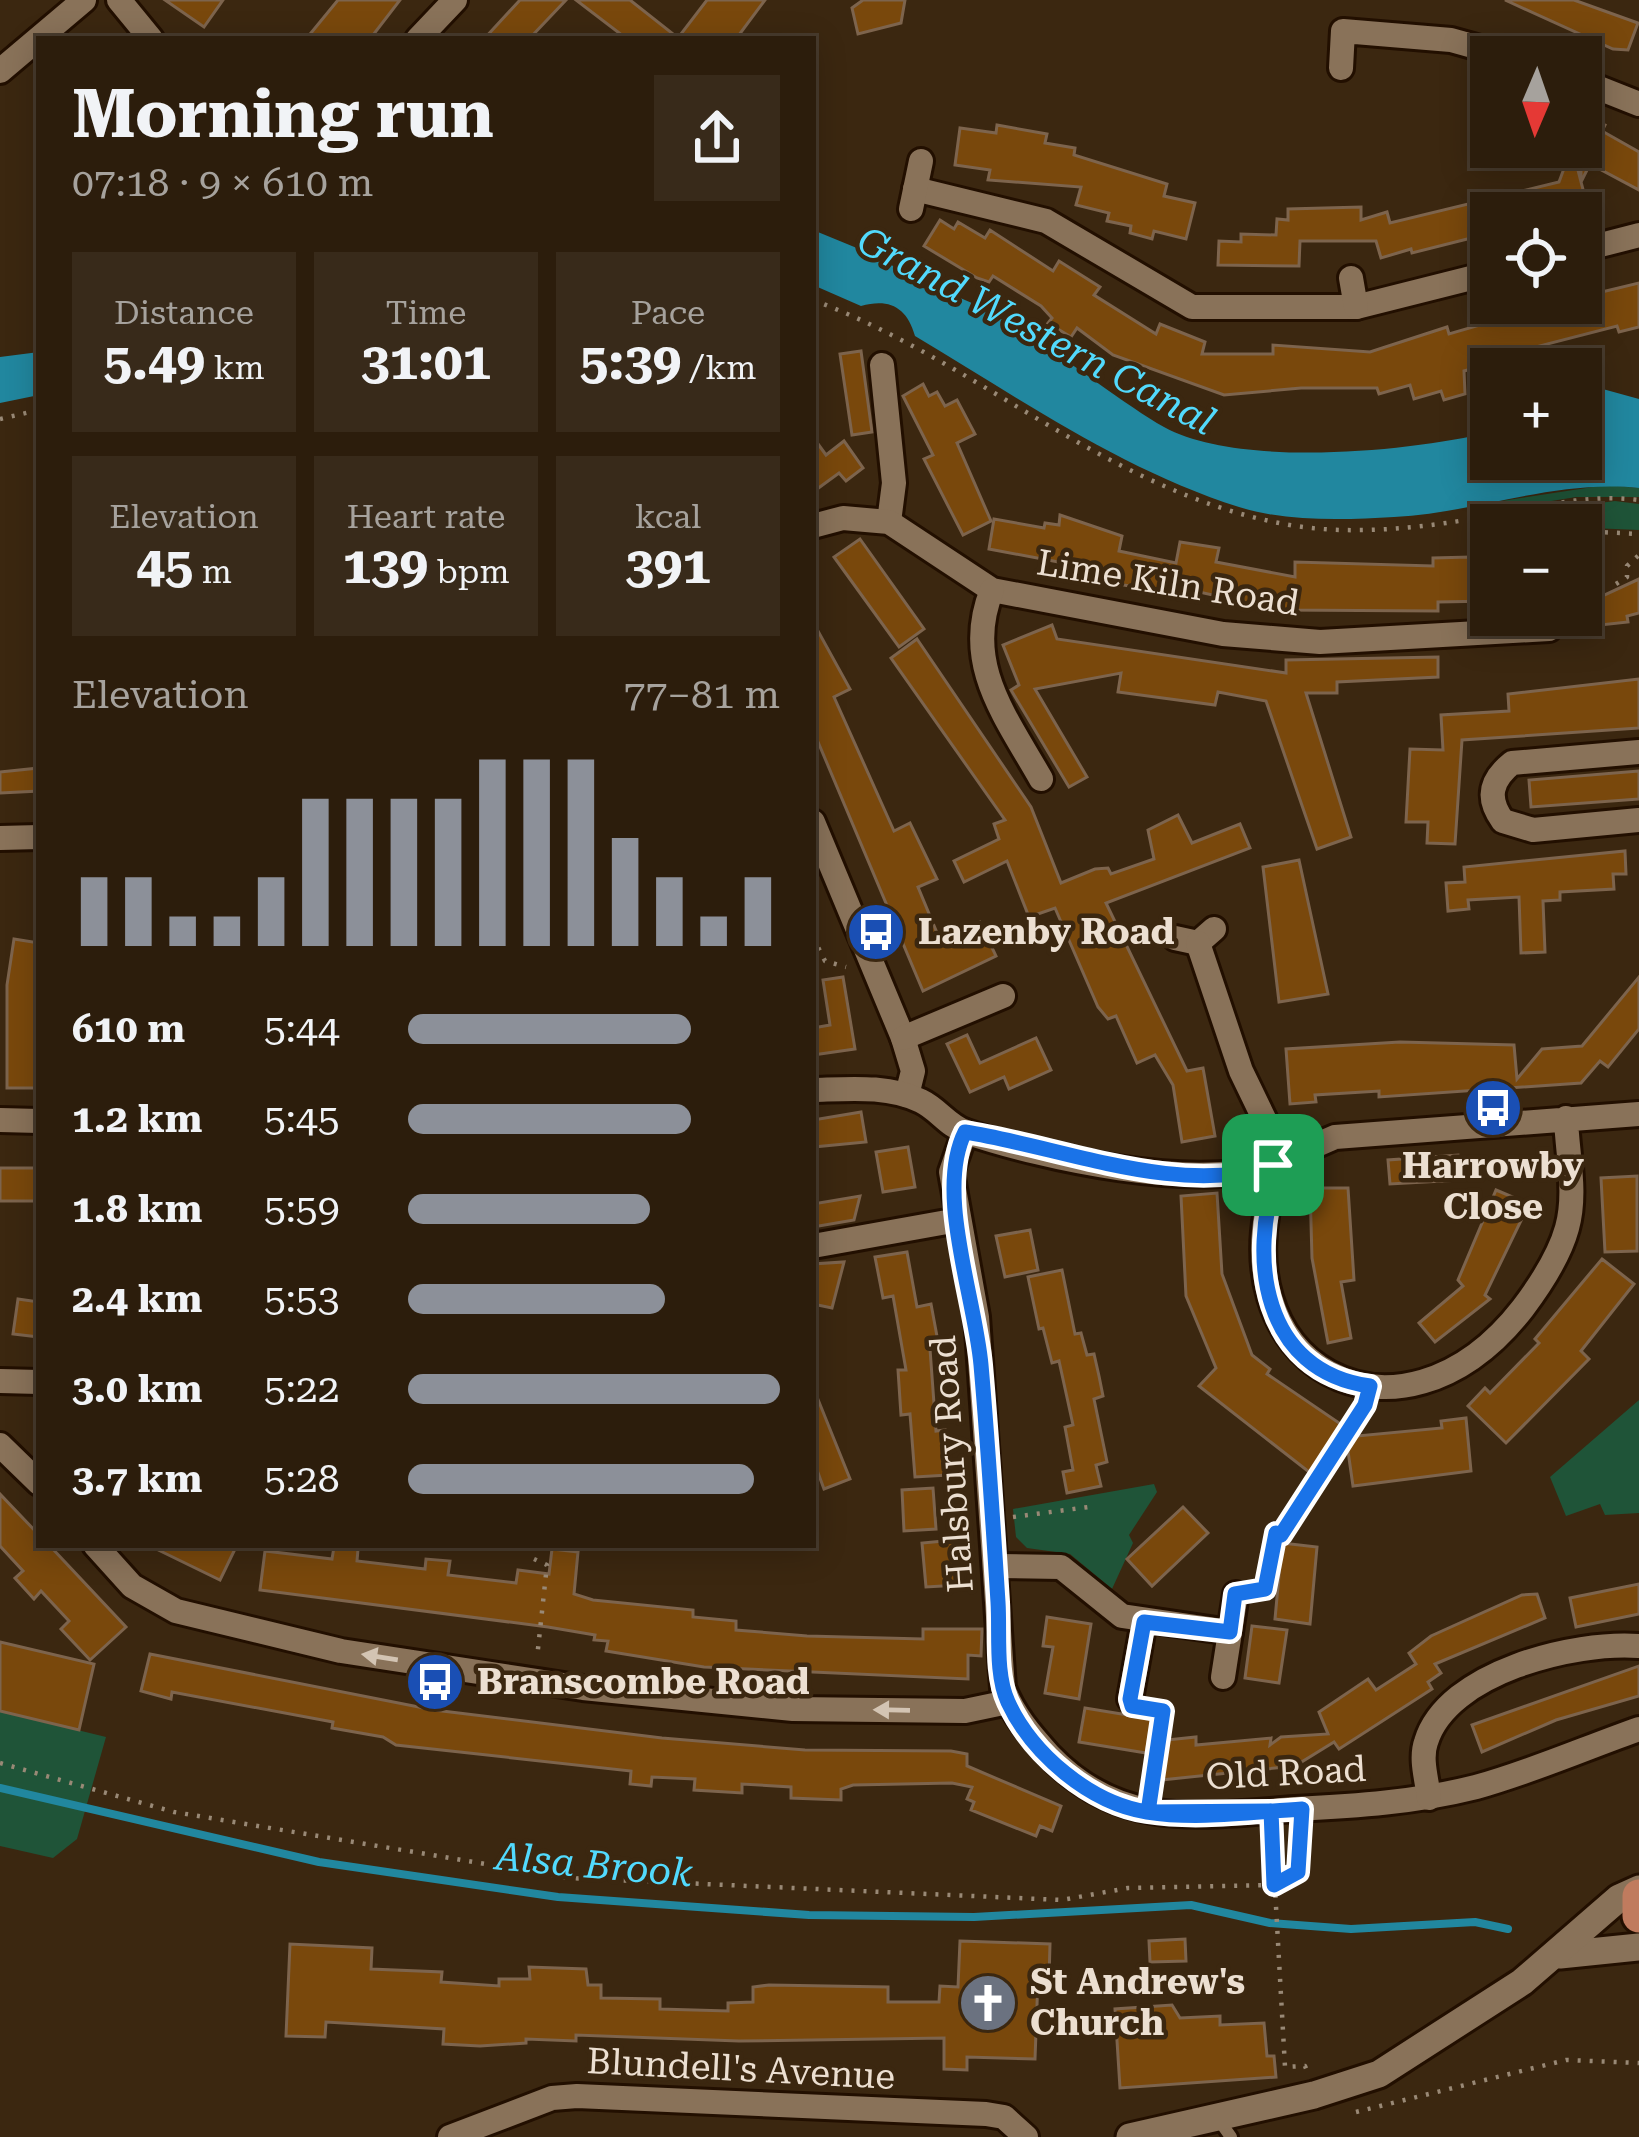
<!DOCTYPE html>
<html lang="en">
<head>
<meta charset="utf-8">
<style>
  body { margin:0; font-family:"Roboto Serif",serif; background:#382a1a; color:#f1f3f6; height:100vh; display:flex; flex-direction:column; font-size:45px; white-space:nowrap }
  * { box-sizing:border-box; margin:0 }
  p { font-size:39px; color:#a6a29d }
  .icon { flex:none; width:66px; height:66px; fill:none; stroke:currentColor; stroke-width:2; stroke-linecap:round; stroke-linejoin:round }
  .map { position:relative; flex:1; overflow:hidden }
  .sheet { position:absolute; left:36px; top:36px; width:780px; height:1512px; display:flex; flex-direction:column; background:#2c1d0c; border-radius:0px; box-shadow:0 6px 30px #0003,0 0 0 3px #483b2d }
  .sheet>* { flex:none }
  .needle { width:78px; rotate:182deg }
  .controls { position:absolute; left:1470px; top:36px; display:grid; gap:24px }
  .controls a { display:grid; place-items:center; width:132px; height:132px; border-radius:0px; background:#2c1d0c; box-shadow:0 6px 30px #0003,0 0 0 3px #483b2d; font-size:60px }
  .pin { position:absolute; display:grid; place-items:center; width:102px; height:102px; color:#fff; margin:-51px; border-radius:24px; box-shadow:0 6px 18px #0006 }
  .round { display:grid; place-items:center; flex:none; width:126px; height:126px; border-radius:0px; background:#382a1a }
  .overview { display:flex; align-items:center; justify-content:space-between; height:204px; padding:0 36px }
  h1 { font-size:66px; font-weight:700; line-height:90px }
  .stats { display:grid; grid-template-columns:repeat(3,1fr); gap:18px; height:204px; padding:12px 36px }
  .stats div { display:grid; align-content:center; border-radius:0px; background:#382a1a; text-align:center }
  .stats b { font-size:51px; font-weight:700 }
  .stats small { font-size:33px; font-weight:400 }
  .stats p { font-size:33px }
  .chart { height:336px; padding:24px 36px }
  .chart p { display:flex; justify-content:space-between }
  .chart svg { width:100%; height:216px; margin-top:12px; stroke:#8c9099; stroke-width:6 }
  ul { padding:0 36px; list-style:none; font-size:39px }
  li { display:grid; grid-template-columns:192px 144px 1fr; align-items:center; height:90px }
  li i { height:30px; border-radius:15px; background:#8c9099 }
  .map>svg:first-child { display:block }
</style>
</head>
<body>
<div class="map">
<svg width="1639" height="2137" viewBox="0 0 1639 2137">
  <rect width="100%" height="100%" fill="#3b2710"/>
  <!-- green -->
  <g fill="#1f5438">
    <polygon points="1606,485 1639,488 1639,497 1576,497 1479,513 1476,505"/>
    <polygon points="1615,501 1639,504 1639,530 1521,525 1491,517"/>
    <polygon points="1639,1400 1639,1513 1605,1515 1600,1504 1566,1516 1550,1477"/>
    <polygon points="1154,1484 1157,1492 1129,1535 1133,1543 1112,1589 1070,1554 1027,1548 1016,1537 1013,1509"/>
    <polygon points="0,1711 106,1737 77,1839 53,1858 0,1846"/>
  </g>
  <!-- water -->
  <g fill="#21879f">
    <path d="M 813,230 L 886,260 L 918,288 C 982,287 1103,393 1164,427 C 1239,468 1409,452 1491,432 L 1491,459 L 1581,459 L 1581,383 L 1639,399 L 1639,488 C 1555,479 1477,513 1394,517 C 1345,520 1286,522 1239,507 C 1122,470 1019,398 915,336 C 907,307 889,298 861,306 L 813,285 Z"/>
    <polygon points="39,352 39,395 0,403 0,357"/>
  </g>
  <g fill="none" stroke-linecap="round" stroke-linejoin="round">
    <!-- stream -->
    <polyline stroke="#21879f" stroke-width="8" points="0,1788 319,1862 558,1897 809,1915 974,1917 1191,1905 1270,1923 1351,1929 1475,1922 1508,1929"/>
  </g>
  <!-- building -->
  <g fill="#79480c" stroke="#7d644d" stroke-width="3">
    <polygon points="165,0 223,0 204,27"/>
    <polygon points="338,0 400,0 370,39 306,39"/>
    <polygon points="520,0 566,0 529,39 484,39"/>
    <polygon points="576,0 630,0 678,38 707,0 765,0 736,39 627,39"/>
    <polygon points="863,0 905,0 901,23 858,34 852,8"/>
    <polygon points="1505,0 1574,0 1638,23 1628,50 1613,49"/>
    <polygon points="1581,116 1605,125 1602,131 1639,152 1639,190 1590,164 1581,182 1588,208 1491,213 1491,233 1412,253 1411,249 1381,258 1376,241 1300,241 1299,266 1218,265 1219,241 1241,242 1241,234 1276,235 1277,219 1288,220 1288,209 1361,207 1361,220 1387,212 1390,223 1559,182 1572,147 1581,182"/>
    <polygon points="997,125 1047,134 1045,143 1075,148 1074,155 1167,184 1164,196 1195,203 1186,239 1154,231 1152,239 1130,233 1131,226 1107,221 1109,213 1076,205 1081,187 988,180 990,170 955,165 960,128 996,133"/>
    <polygon points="940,220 954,229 958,222 985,238 990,230 1053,271 1059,261 1100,287 1094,295 1156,334 1160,324 1205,342 1202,354 1273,354 1273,345 1370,352 1447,327 1449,334 1518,314 1515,303 1581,303 1581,297 1639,283 1639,327 1619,332 1617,326 1489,359 1490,364 1464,371 1465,394 1444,400 1441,391 1414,399 1410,385 1379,394 1377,388 1301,388 1224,395 1113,355 1077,328 1071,337 1048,323 1052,318 1041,306 993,276 989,282 977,278 924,246"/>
    <polygon points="861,351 872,432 852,435 840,354"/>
    <polygon points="923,384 929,396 937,392 945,406 957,400 975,434 957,443 991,521 963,535 924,459 933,455 903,396"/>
    <polygon points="813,437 826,455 844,441 863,468 846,481 839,473 813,492"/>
    <polygon points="1060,515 1122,536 1119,551 1176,563 1180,542 1219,548 1216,562 1295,577 1295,562 1433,566 1433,558 1470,557 1470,568 1491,568 1491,601 1438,602 1438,611 1280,610 1177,587 1175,595 1083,577 1085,567 989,549 994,519 1044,528 1045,523 1059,525"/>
    <polygon points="860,539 924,629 899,647 834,557"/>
    <polygon points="1639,579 1639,613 1627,616 1628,622 1573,628 1581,622 1581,606"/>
    <polygon points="813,622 850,689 834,697 894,831 910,823 937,879 918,887 940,940 980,922 996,956 923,991 813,730"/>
    <polygon points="1052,625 1057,639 1286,673 1286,660 1438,657 1438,677 1337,682 1337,693 1306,693 1351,837 1317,849 1266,701 1218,692 1215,705 1118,692 1121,673 1035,689 1087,777 1069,787 1011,690 1019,685 1003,645"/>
    <polygon points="917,639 1031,807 1061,883 1095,869 1108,868 1111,874 1154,859 1148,830 1178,815 1192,843 1240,824 1250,848 1106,903 1187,1071 1203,1068 1215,1136 1182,1142 1173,1085 1155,1055 1137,1063 1116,1016 1108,1019 1098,1007 1055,908 1029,917 1007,861 964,882 954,861 999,839 994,824 1005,820 891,658"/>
    <polygon points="1639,679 1639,728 1462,740 1455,844 1427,843 1428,822 1406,822 1410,749 1443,750 1441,715 1509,711 1508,694"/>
    <polygon points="39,768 39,791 0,793 0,772"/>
    <polygon points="1639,771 1639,799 1531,807 1529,780"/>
    <polygon points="1625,851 1626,874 1613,874 1614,889 1560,892 1560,900 1543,901 1545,952 1521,953 1519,897 1468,900 1469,909 1448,911 1446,883 1465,882 1464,867"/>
    <polygon points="1299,860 1328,994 1279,1002 1263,867"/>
    <polygon points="14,939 39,943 38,1088 7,1088 7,985"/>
    <polygon points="843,977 855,1049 813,1055 813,1028 830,1025 823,980"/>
    <polygon points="1639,977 1639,1029 1608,1067 1600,1061 1581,1083 1379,1097 1379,1091 1315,1095 1316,1102 1290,1104 1286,1049 1400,1042 1514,1045 1517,1079 1542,1049 1582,1046"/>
    <polygon points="967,1035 980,1063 1036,1038 1051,1070 1009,1089 1004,1077 970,1092 947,1044"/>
    <polygon points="861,1112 866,1142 813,1147 813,1120"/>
    <polygon points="908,1147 915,1187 883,1192 876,1152"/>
    <polygon points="1458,1155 1460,1180 1390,1184 1388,1160"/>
    <rect x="0" y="1168" width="39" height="33"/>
    <polygon points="1637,1176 1637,1251 1605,1252 1601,1178"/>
    <polygon points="1310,1188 1348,1188 1354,1280 1341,1282 1351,1338 1328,1343 1312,1258"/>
    <polygon points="1496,1190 1529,1204 1485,1295 1490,1299 1435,1342 1419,1323 1463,1286 1458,1280"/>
    <polygon points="1217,1193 1222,1274 1252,1355 1270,1369 1267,1374 1345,1427 1309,1472 1199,1386 1216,1368 1186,1296 1181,1196"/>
    <polygon points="860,1196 854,1220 813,1227 813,1204"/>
    <polygon points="1030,1230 1038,1270 1005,1277 996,1236"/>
    <polygon points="907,1252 917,1307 931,1304 939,1347 930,1349 936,1431 945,1430 948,1475 915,1477 910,1414 901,1415 898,1370 906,1370 893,1296 883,1298 875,1257"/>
    <polygon points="1602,1259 1634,1284 1581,1351 1589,1359 1506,1443 1468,1406 1485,1388 1490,1393 1539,1343 1535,1339"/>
    <polygon points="844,1262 832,1308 813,1304 813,1264"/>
    <polygon points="1062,1270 1075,1334 1081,1333 1087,1355 1094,1354 1099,1376 1103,1396 1094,1399 1107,1462 1096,1465 1101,1486 1067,1493 1063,1472 1073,1470 1065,1427 1073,1425 1059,1361 1052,1363 1043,1328 1039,1329 1028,1277"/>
    <polygon points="18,1299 39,1302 39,1337 13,1334"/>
    <polygon points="813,1387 850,1479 824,1489 813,1459"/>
    <polygon points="1466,1418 1471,1471 1353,1486 1346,1437 1442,1428 1441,1421"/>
    <polygon points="933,1488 936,1529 904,1531 902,1490"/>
    <polygon points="0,1494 39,1535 39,1545 49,1545 126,1627 90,1660 61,1629 69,1621 41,1591 34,1599 15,1578 23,1571 0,1546"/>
    <polygon points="1183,1507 1208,1533 1152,1586 1127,1559"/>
    <polygon points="955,1540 959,1585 926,1587 922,1543"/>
    <polygon points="1282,1543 1317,1547 1310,1624 1275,1619"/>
    <polygon points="148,1545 237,1545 220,1580"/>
    <polygon points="334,1547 358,1549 357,1561 425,1569 426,1559 450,1561 448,1575 516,1583 518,1570 549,1574 552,1549 578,1552 574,1594 593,1600 693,1610 693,1617 736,1621 736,1630 807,1636 923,1639 923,1629 982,1629 981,1656 968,1655 968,1679 704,1667 606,1651 608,1641 594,1640 595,1635 548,1627 260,1590 265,1551 332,1559"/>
    <polygon points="1639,1584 1639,1614 1576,1627 1570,1598"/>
    <polygon points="1537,1594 1545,1618 1435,1664 1441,1673 1428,1682 1432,1689 1339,1749 1334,1742 1295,1766 1161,1780 1157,1741 1196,1737 1196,1745 1271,1738 1270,1745 1281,1737 1328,1734 1319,1712 1368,1679 1376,1690 1416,1664 1409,1653 1431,1636 1522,1595"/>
    <polygon points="1047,1617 1091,1624 1079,1699 1045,1693 1053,1647 1043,1646"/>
    <polygon points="1252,1626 1287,1630 1279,1683 1245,1678"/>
    <polygon points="0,1642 94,1664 79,1730 0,1711"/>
    <polygon points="150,1654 434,1710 662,1738 805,1750 951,1751 967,1754 967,1766 1061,1806 1052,1831 1040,1826 1036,1836 971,1810 974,1802 967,1799 972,1787 952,1783 853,1785 841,1789 841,1800 791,1798 791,1787 742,1784 742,1793 694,1790 695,1779 652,1777 651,1786 630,1784 631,1771 396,1745 383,1737 332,1728 333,1722 172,1692 171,1699 141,1691"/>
    <polygon points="1639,1666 1639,1696 1556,1720 1482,1752 1472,1725"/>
    <polygon points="1085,1708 1152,1719 1146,1753 1079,1742"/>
    <polygon points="1185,1939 1186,1961 1150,1962 1149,1941"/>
    <polygon points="960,1941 1050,1944 1049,1979 1038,1978 1035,2059 967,2057 967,2070 944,2069 944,2038 739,2041 576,2035 576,2041 526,2039 526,2043 480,2046 443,2044 444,2029 326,2022 325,2037 286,2036 290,1944 372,1948 371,1969 442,1972 441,1982 499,1986 499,1979 530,1979 529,1967 586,1969 588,1985 601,1985 601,1998 660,1999 660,2009 728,2011 728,2003 753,2002 753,1987 769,1985 888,1987 888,2002 939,2002 940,1986 958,1987"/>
    <polygon points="1172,2005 1180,2018 1220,2016 1220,2025 1264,2023 1267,2056 1274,2056 1276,2077 1120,2088 1115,2009"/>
  </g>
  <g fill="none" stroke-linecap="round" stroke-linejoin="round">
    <defs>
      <polyline id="service" points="1216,2116 1231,2137"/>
      <g id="minor">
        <polyline points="119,0 151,39"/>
        <polyline points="418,39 455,0"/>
        <polyline points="1341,68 1343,31 1451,40 1512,57"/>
        <polyline points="0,71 84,0"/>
        <polyline points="1581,81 1639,104"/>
        <polyline points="915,189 1046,221 1192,307 1356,307 1491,273"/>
        <polyline points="911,209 921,161"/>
        <polyline points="1581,250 1639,235"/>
        <polyline points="1351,278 1356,307"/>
        <polyline points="882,365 894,483 889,522"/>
        <polyline points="813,526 843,518 889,522 992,590 1223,634 1320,642 1549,629"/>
        <path d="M 992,590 C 962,663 1006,717 1041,779"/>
        <path d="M 1639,752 L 1512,763 C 1491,780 1486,798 1503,821 L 1533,830 L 1639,820"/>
        <polyline points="813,822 903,1038 913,1071 907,1095"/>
        <polyline points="0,838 39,837"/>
        <polyline points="1175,938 1198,943 1214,929"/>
        <polyline points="1198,943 1241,1071 1284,1160"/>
        <polyline points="903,1038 1003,996"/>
        <path d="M 813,1090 C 849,1089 888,1085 921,1101 C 938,1109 948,1126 966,1132 C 1042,1158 1197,1192 1273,1164"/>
        <path d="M 1566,1118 C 1567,1154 1577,1192 1567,1228 C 1559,1257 1541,1284 1523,1308 C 1399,1468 1211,1366 1277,1173 L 1273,1164 L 1335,1137 L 1639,1114"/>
        <polyline points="0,1120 39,1121"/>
        <path d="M 965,1132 L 951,1172 L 977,1317 L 1003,1688 C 1013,1714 1030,1734 1049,1755 C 1120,1830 1200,1816 1295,1809 C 1356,1806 1416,1802 1476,1787 C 1531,1772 1585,1748 1639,1729"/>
        <polyline points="813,1246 958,1220"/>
        <polyline points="0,1381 39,1382"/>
        <polyline points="0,1445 39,1483"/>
        <polyline points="95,1545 132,1586 176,1611 341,1651 583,1688 793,1709 965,1711 1008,1702"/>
        <polyline points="996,1566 1061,1567 1122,1616 1230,1632 1236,1594"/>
        <polyline points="1223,1677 1230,1632"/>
        <polyline points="1130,1699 1144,1621"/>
        <path d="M 1429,1798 C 1427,1780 1420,1759 1426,1742 C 1447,1672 1575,1641 1639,1646"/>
        <polyline points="450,2137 552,2098 577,2096 986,2114 1004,2117 1026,2137"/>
      </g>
      <g id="tertiary">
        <polyline points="1560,1955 1639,1947"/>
        <polyline points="1130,2137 1314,2095 1379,2074 1522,1982 1619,1898 1639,1889"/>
      </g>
      <polyline id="primary" points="1639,1896 1639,1916"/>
    </defs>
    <!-- service casing -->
    <use href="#service" stroke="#220f00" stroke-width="18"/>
    <!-- minor casing -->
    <use href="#minor" stroke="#220f00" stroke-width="30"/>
    <!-- tertiary casing -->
    <use href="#tertiary" stroke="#220f00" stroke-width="33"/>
    <!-- primary casing -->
    <use href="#primary" stroke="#220f00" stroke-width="39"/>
    <!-- path -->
    <g stroke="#998976" stroke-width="4.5" stroke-dasharray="3 9" stroke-linecap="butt">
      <path d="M 813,300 C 982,363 1113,497 1296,526 C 1353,535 1421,528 1477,518 C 1532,509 1583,493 1639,500"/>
      <polyline points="0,419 39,410"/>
      <polyline points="1581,531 1639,534"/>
      <polyline points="1616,584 1627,577 1627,566 1639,555"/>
      <polyline points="813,937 825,961 846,967"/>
      <polyline points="1013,1517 1096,1506"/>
      <polyline points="505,1545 505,1547"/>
      <polyline points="534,1559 547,1565 537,1658"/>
      <polyline points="1262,1589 1276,1533 1281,1535 1363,1408"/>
      <polyline points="0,1763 174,1812 570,1878 1062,1900 1128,1888 1274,1885 1298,1872 1302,1831"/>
      <polyline points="1151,1783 1163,1711 1152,1709"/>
      <polyline points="1272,1835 1285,2067 1305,2066 1307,2071"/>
      <polyline points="1356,2112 1566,2060 1639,2063"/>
    </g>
    <!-- service -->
    <use href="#service" stroke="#897259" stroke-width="12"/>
    <!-- minor -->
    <use href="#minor" stroke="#897259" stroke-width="24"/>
    <!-- tertiary -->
    <use href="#tertiary" stroke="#897259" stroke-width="27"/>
    <!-- primary -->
    <use href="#primary" stroke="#c07b5e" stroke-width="33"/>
  </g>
  <!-- one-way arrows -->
  <defs><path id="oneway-solid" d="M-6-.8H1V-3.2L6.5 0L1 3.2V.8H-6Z" transform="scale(3)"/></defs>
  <g fill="#d3c4b3">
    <use href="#oneway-solid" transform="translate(380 1657) rotate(-171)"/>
    <use href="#oneway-solid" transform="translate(892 1710) rotate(-179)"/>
  </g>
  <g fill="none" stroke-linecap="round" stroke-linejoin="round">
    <defs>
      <path id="route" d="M 1273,1165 L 1277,1173 C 1248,1258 1262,1371 1370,1386 L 1365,1405 L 1281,1535 L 1276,1533 L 1265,1589 L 1235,1594 L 1230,1632 L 1144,1622 L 1130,1699 L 1132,1706 L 1163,1711 L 1148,1812 L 1271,1811 L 1274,1885 L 1298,1872 L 1302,1809 C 1251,1812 1197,1820 1147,1812 C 1090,1803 1032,1754 1008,1702 C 995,1674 1000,1633 998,1602 C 993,1523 988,1444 981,1365 C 975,1297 935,1192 965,1132 C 1058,1146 1181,1198 1273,1165"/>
    </defs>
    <!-- route casing -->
    <use href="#route" stroke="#fff" stroke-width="24"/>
    <!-- route -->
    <use href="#route" stroke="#1a73e8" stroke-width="15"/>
  </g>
  <!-- icons -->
  <defs>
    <symbol id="bus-disc" viewBox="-11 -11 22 22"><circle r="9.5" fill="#1a4fb4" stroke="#3b2710"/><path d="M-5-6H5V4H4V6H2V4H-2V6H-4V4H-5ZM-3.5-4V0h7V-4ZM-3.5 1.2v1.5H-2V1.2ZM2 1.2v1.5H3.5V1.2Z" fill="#fff"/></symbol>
    <symbol id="church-disc" viewBox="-11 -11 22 22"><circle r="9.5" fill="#6b7280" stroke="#3b2710"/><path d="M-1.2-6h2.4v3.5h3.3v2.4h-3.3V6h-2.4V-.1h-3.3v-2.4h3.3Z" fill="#fff"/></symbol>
  </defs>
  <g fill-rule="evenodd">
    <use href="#bus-disc" x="843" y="899" width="66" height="66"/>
    <use href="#bus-disc" x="1460" y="1075" width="66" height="66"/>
    <use href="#bus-disc" x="402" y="1649" width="66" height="66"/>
    <use href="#church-disc" x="955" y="1970" width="66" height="66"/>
  </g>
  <g text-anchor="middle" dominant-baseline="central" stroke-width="9" stroke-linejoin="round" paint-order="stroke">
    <!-- street labels -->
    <g font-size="36" fill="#ecdfd1" stroke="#3b2710">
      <text transform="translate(1168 583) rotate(9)">Lime Kiln Road</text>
      <text transform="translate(952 1464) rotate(-94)">Halsbury Road</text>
      <text transform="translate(1286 1773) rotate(-3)">Old Road</text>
      <text transform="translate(741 2069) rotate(3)">Blundell's Avenue</text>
    </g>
    <!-- poi labels -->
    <g font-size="36" font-weight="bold" fill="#ecdfd1" stroke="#3b2710" text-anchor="start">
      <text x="918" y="932">Lazenby Road</text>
      <text x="1493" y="1166" text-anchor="middle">Harrowby<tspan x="1493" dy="41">Close</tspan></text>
      <text x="477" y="1682">Branscombe Road</text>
      <text x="1030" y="1982">St Andrew's<tspan x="1030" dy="41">Church</tspan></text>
    </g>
    <!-- water labels -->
    <g font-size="39" font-style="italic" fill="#52dafd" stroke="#3b2710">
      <text transform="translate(1036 331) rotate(28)">Grand Western Canal</text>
      <text transform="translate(594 1865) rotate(5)">Alsa Brook</text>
    </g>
  </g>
</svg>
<div class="controls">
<a><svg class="needle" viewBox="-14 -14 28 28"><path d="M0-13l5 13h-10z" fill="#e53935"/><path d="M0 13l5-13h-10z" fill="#a6a29d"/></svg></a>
<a><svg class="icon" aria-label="locate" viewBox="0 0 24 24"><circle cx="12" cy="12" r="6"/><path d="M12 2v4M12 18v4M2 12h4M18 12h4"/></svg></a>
<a>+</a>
<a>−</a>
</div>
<div class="pin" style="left:1273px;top:1165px;background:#1e9e55"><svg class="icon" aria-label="arrive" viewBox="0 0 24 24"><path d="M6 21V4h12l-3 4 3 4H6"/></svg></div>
<section class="sheet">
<div class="overview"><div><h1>Morning run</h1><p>07:18 · 9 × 610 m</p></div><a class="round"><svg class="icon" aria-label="share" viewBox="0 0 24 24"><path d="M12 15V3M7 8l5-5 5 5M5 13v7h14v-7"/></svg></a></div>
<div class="stats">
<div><p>Distance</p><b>5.49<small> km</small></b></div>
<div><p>Time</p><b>31:01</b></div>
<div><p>Pace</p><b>5:39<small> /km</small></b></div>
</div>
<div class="stats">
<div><p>Elevation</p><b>45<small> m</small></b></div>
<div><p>Heart rate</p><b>139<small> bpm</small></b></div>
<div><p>kcal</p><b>391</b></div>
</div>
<div class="chart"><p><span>Elevation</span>77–81 m</p>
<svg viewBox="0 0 160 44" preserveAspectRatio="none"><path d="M5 44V30M15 44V30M25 44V38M35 44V38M45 44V30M55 44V14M65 44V14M75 44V14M85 44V14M95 44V6M105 44V6M115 44V6M125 44V22M135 44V30M145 44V38M155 44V30"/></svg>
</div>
<ul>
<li><b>610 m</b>5:44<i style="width:76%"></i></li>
<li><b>1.2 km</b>5:45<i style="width:76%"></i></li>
<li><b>1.8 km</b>5:59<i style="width:65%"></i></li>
<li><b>2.4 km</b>5:53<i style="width:69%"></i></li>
<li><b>3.0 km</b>5:22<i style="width:100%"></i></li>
<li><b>3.7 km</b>5:28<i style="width:93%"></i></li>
</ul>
</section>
</div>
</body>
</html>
